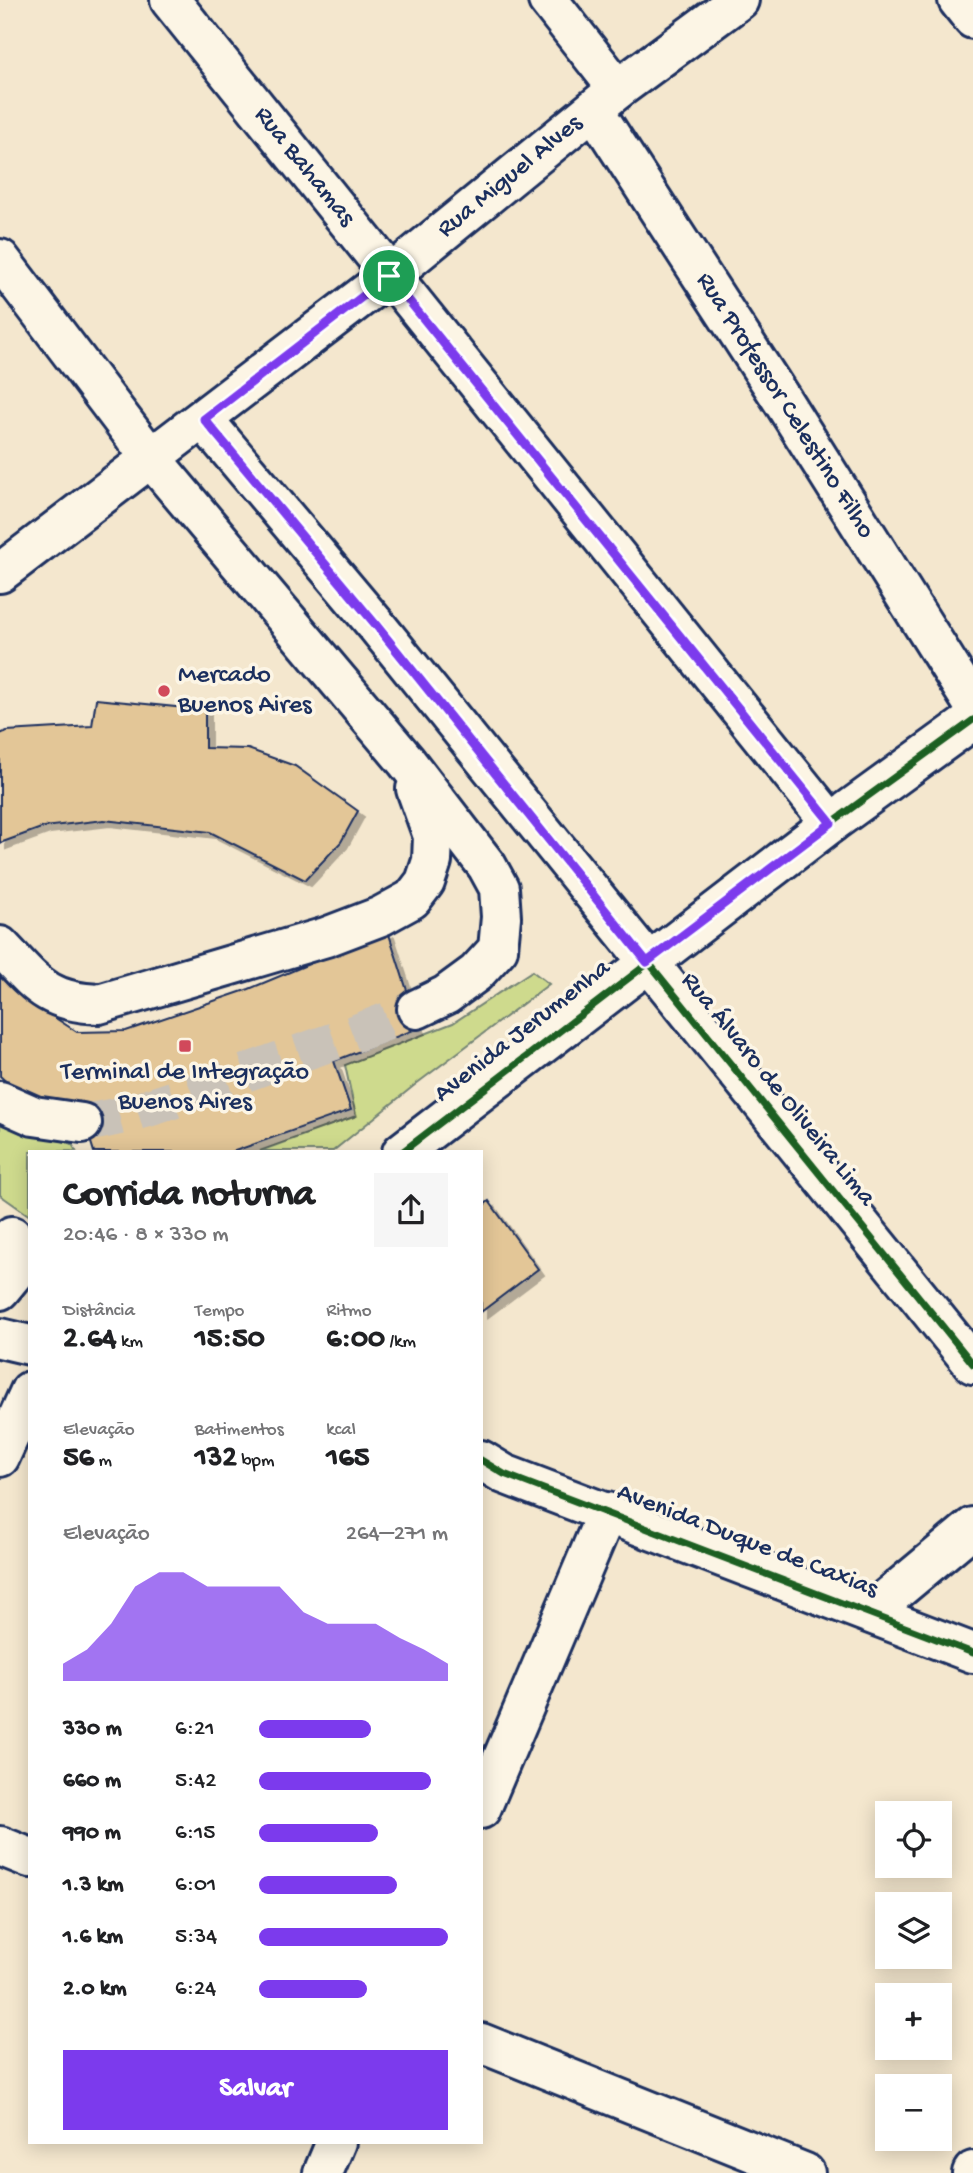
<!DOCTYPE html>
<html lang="pt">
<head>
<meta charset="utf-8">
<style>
  body { margin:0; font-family:"Gochi Hand",sans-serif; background:#f6f6f6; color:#202124; height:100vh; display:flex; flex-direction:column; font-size:26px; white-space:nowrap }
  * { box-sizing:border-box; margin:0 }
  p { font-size:23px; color:#757577 }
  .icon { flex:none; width:38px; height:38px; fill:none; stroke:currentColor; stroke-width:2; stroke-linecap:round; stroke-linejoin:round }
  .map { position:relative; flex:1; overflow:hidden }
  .drawer { position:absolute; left:28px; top:1150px; width:455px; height:994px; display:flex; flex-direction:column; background:#fff; border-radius:0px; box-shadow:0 4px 18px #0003 }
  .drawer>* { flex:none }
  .tools { position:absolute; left:875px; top:1801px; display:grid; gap:14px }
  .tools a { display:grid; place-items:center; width:77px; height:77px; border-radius:0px; background:#fff; box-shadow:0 4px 18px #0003; font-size:35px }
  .pin { position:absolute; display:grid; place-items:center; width:60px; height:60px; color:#fff; margin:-30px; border:4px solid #fff; border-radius:50%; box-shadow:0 2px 7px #0007 }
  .round { display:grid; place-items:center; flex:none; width:74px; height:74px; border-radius:0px; background:#f6f6f6 }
  .summary { display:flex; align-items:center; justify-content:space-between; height:119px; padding:0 35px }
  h1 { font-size:38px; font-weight:700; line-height:52px }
  .figures { display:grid; grid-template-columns:repeat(3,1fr); gap:10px; height:119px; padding:7px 35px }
  .figures div { display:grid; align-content:center }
  .figures b { font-size:30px; font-weight:700 }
  .figures small { font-size:19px; font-weight:400 }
  .figures p { font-size:19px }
  .chart { height:196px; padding:14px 35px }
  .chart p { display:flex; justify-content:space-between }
  .chart svg { width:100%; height:126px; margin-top:7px; fill:#7c3aed; opacity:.7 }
  .primary-button { display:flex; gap:14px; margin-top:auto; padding:14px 35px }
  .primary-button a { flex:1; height:80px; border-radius:0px; background:#7c3aed; color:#fff; font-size:28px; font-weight:700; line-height:80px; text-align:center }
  ul { padding:0 35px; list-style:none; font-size:23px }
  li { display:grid; grid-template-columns:112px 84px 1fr; align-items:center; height:52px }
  li i { height:18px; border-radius:9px; background:#7c3aed }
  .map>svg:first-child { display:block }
</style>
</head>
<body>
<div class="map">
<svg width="973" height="2173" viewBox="0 0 973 2173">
  <defs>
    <filter id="shadow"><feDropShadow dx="6" dy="6" stdDeviation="0" flood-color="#0004"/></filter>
  </defs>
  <rect width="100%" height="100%" fill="#f4e7ce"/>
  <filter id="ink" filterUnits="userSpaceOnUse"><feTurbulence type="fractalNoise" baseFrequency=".0143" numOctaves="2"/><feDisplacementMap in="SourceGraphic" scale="14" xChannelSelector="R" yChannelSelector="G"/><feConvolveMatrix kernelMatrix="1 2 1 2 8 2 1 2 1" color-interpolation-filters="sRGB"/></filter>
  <g filter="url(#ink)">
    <!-- green -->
    <g fill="#ceda8d" stroke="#748476" stroke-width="2">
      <polygon points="532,971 549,984 416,1084 333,1151 260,1151 356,1116 345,1065 453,1023"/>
      <polygon points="0,1121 72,1144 76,1151 30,1152 30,1216 0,1195"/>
    </g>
    <!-- building -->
    <g fill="#e3c697" stroke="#1b2f5e" stroke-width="2" filter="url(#shadow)">
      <polygon points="96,699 205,710 205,748 248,749 295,766 358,811 341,842 305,880 210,832 104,820 44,827 0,843 0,734 7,731 92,726"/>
      <polygon points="388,931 419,1028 334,1061 351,1110 232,1152 94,1152 88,1133 13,1088 0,1076 0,971 37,1006 77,1032 126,1031 249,989"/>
      <polygon points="489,1201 538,1269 481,1312 481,1207"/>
    </g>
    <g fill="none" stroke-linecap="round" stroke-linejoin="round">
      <!-- minor-tunnel -->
      <path stroke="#c9c2b8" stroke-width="38" stroke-dasharray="38 19" stroke-linecap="butt" d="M 82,1123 C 142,1115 199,1090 256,1069 C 310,1049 364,1032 417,1009"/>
      <defs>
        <g id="minor">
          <path id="s1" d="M 170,0 L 831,823"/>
          <polyline points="548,0 618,89"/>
          <polyline points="958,0 973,19"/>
          <path id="s2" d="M 594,110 L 782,400 L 973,704"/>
          <polyline points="0,259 150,457 406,761 487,866 499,888 501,917 498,949 476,973 446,995 417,1009"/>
          <polyline points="203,419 376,625 973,1364"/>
          <path id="s3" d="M 0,573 L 389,276 L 618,89 L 739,0"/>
          <path d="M 0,946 C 35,982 45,1002 99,1004 L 326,937 L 381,916 L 412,899 L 425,882 L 432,861 L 433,836 L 416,789"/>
          <polyline points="0,1101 34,1116 82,1123"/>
          <polyline points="0,1457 30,1391"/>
          <polyline points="871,1612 973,1527"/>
          <polyline points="481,1809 607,1512"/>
          <polyline points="0,1846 30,1858"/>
          <polyline points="481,2043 805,2173"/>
          <polyline points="323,2173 336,2142"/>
          <polyline points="972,2173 973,2171"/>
        </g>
        <g id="major">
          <polyline points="402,1152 831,823 973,720"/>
          <polyline points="0,1290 14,1273 12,1236"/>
          <polyline points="0,1338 30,1345"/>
          <polyline points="481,1460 504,1474 973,1653"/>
        </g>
      </defs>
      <!-- minor casing -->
      <use href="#minor" stroke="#1b2f5e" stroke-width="44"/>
      <!-- major casing -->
      <use href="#major" stroke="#1b2f5e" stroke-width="44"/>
      <!-- minor -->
      <use href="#minor" stroke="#fcf5e5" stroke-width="38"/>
      <!-- major -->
      <use href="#major" stroke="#fcf5e5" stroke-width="38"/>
      <defs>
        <g id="cycleway">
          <polyline points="203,419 376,625 973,1364"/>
          <polyline points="402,1152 831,823 973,720"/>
          <polyline points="481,1460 504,1474 973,1653"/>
        </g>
      </defs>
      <!-- cycleway casing -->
      <use href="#cycleway" stroke="#fcf5e5" stroke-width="11"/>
      <!-- cycleway -->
      <use href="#cycleway" stroke="#1b5e20" stroke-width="7"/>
    </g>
  </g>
  <g fill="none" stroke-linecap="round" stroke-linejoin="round" filter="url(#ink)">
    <defs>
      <polygon id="route" points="389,276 831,823 647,962 376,625 204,419"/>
    </defs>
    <!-- route casing -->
    <use href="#route" stroke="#fff" stroke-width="14"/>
    <!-- route -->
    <use href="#route" stroke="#7c3aed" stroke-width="9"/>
  </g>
  <!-- markers -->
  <g fill="#d1495b" stroke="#fcf5e5" stroke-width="2.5">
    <circle cx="164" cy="691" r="7"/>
    <rect x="178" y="1039" width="14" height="14" rx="3.5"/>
  </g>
  <g text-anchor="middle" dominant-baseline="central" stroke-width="7" stroke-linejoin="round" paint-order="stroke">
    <!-- street labels -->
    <g font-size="26" fill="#1b2f5e" stroke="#fcf5e5">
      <text stroke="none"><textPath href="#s1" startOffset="214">Rua Bahamas</textPath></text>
      <text stroke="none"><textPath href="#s3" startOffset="646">Rua Miguel Alves</textPath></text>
      <text stroke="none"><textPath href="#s2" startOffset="352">Rua Professor Celestino Filho</textPath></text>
      <text transform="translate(523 1032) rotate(-38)">Avenida Jerumenha</text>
      <text transform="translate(777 1090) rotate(51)">Rua Álvaro de Oliveira Lima</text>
      <text transform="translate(747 1542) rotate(21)">Avenida Duque de Caxias</text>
    </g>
    <!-- poi labels -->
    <g font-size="26" fill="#1b2f5e" stroke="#fcf5e5" text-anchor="start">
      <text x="178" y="676">Mercado<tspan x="178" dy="30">Buenos Aires</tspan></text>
      <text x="185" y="1073" text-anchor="middle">Terminal de Integração<tspan x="185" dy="30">Buenos Aires</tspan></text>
    </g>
  </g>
</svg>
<div class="tools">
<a><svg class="icon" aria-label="locate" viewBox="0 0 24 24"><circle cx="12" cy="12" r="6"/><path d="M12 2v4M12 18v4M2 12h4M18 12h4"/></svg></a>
<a><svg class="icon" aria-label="layers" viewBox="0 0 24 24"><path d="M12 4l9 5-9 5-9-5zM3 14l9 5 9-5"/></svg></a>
<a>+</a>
<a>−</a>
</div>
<div class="pin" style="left:389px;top:276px;background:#1e9e55"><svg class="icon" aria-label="arrive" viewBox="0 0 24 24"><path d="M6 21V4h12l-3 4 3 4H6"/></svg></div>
<section class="drawer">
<div class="summary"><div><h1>Corrida noturna</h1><p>20:46 · 8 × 330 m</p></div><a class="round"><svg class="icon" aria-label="share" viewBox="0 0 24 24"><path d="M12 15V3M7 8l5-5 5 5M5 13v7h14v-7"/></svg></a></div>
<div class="figures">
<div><p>Distância</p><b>2.64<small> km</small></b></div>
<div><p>Tempo</p><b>15:50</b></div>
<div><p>Ritmo</p><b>6:00<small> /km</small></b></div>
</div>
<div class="figures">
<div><p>Elevação</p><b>56<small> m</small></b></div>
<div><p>Batimentos</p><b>132<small> bpm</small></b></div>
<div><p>kcal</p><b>165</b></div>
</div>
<div class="chart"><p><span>Elevação</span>264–271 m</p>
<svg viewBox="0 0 160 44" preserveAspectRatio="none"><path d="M0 44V38L10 33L20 24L30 11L40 6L50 6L60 11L70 11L80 11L90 11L100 20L110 24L120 24L130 24L140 29L150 33L160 38V44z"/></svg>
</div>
<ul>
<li><b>330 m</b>6:21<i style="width:59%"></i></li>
<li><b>660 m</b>5:42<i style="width:91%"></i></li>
<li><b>990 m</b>6:15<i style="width:63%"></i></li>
<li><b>1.3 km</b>6:01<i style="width:73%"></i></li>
<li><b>1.6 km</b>5:34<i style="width:100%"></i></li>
<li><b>2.0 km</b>6:24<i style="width:57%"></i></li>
</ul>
<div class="primary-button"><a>Salvar</a></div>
</section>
</div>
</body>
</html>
